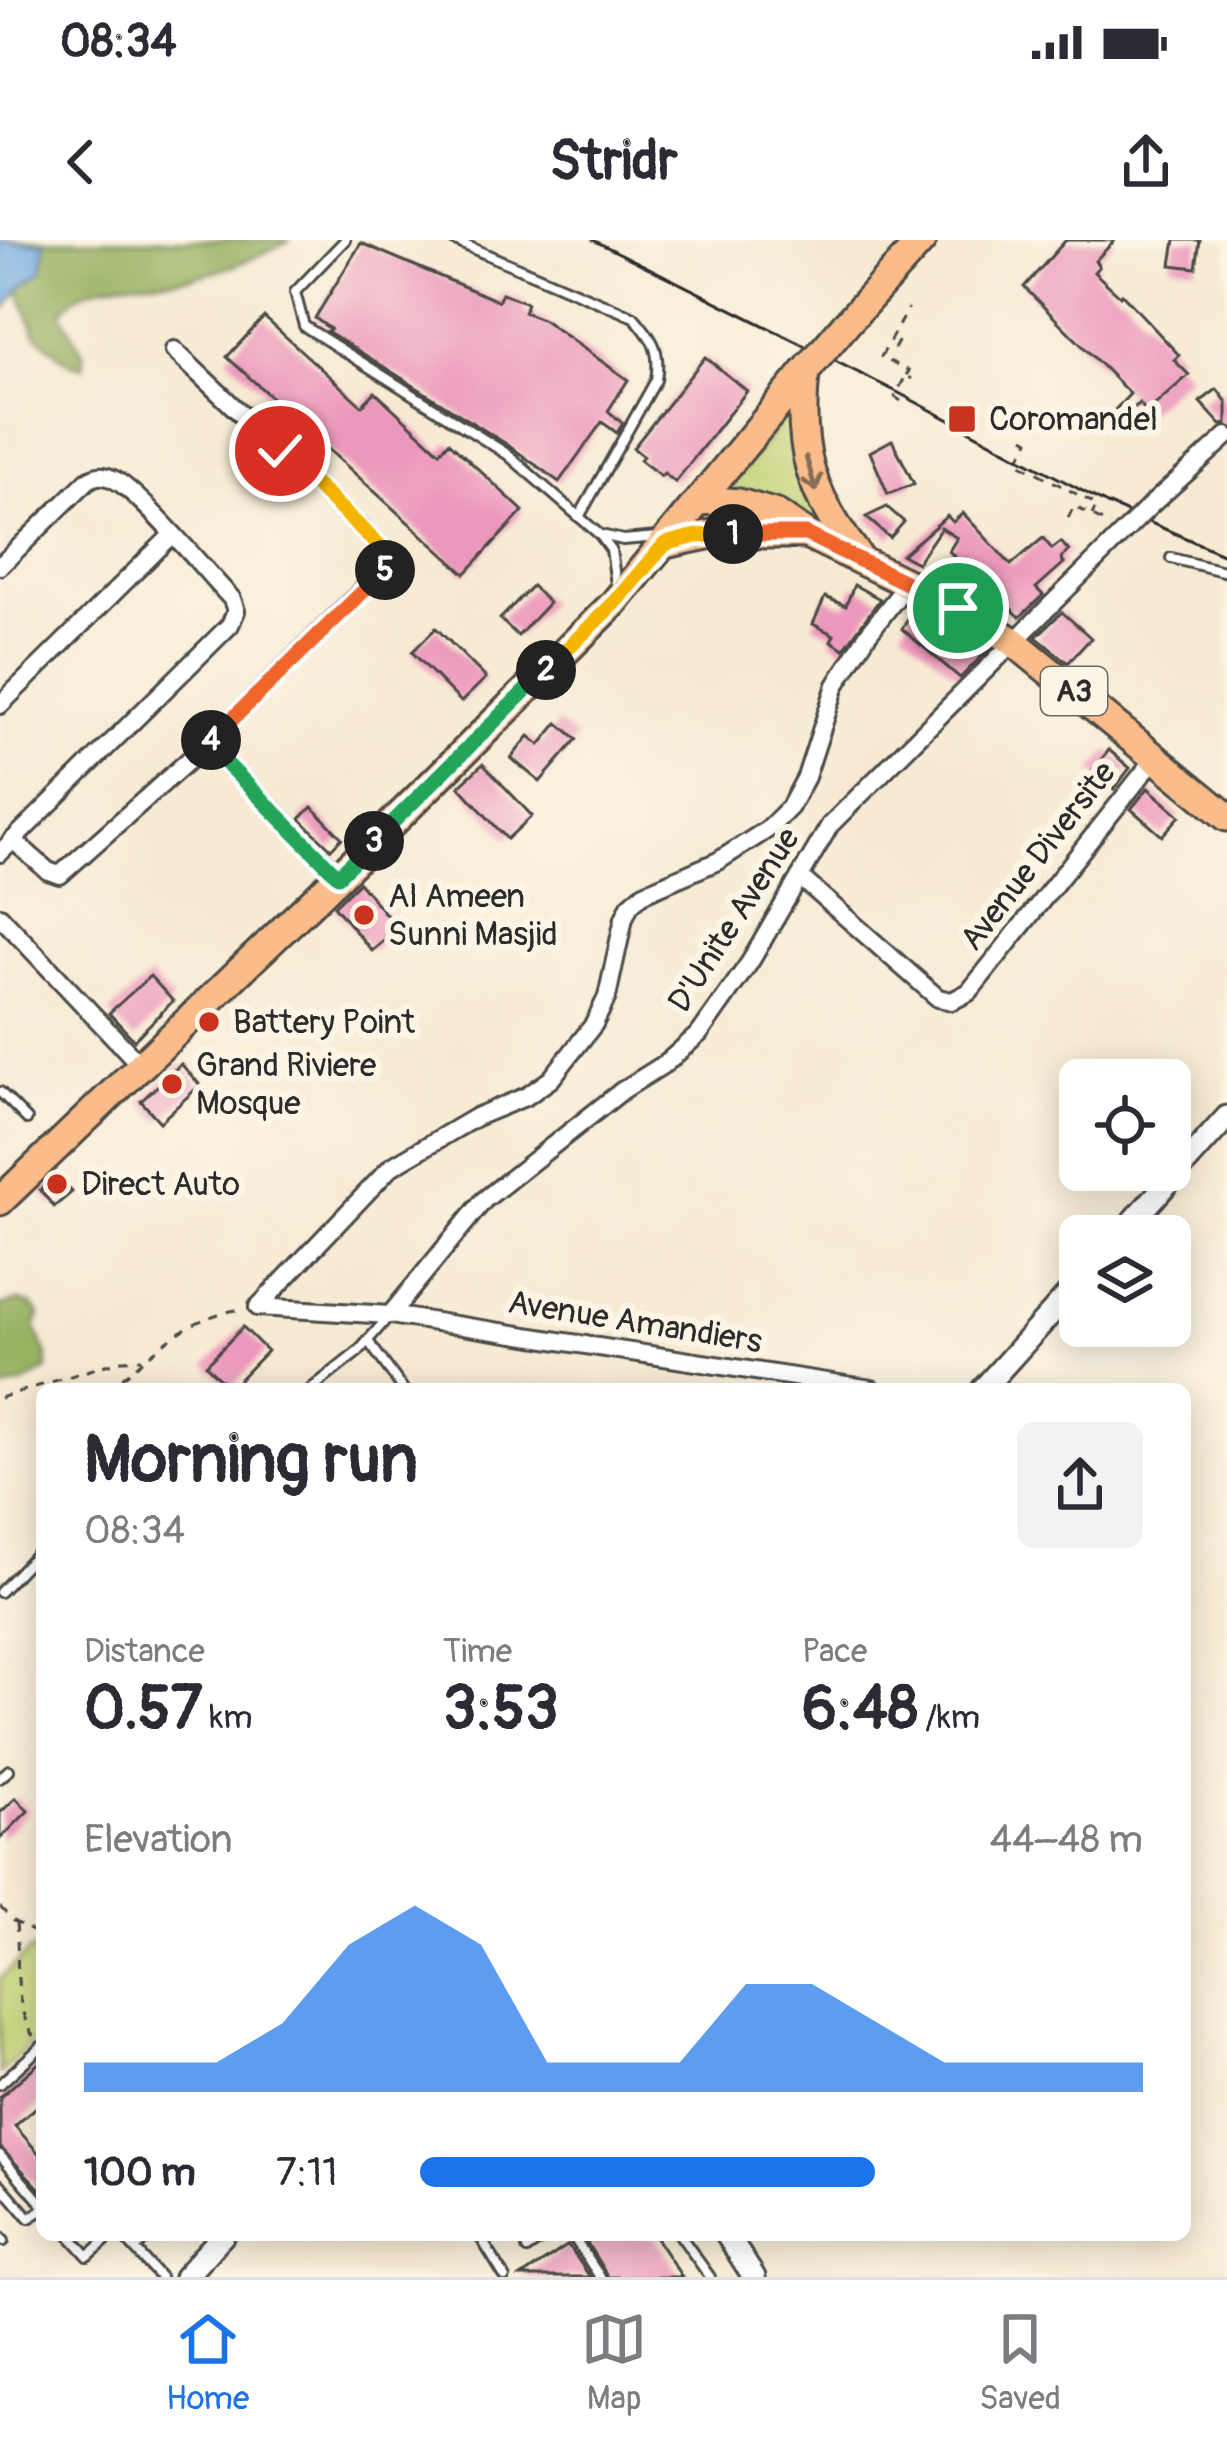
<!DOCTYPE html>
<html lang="en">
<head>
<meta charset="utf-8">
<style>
  body { margin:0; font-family:Pangolin,sans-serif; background:#f2f2f3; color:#2b2b33; height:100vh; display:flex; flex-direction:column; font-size:45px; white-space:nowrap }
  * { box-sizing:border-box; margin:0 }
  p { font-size:39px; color:#7c7c81 }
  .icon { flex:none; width:66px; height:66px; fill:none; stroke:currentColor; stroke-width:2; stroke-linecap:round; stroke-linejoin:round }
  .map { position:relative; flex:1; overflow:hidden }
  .sheet { position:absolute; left:36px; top:1143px; width:1155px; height:858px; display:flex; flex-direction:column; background:#fff; border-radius:18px; box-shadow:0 6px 30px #0003 }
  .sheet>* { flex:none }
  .tools { position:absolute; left:1059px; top:819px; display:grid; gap:24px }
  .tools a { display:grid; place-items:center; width:132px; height:132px; border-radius:18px; background:#fff; box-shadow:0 6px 30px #0003; font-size:60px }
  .pin { position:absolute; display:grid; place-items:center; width:102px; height:102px; color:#fff; margin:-51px; border:6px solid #fff; border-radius:50%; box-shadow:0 3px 12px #0007 }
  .km { position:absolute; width:60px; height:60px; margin:-30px; border-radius:50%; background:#222; color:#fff; font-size:33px; line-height:60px; text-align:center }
  .round { display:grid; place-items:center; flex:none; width:126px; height:126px; border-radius:18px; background:#f2f2f3 }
  .summary { display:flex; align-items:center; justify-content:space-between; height:204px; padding:0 48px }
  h1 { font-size:66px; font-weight:800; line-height:90px }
  .stats { display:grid; grid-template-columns:repeat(3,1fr); gap:18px; height:204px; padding:12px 48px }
  .stats div { display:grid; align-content:center }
  .stats b { font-size:60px; font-weight:800 }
  .stats small { font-size:33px; font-weight:400 }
  .stats p { font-size:33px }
  .chart { height:336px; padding:24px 48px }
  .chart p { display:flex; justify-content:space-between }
  .chart svg { width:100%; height:216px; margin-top:12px; fill:#1a73e8; opacity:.7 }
  ul { padding:0 48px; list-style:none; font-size:39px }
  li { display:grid; grid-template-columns:192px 144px 1fr; align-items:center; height:90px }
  li i { height:30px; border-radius:15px; background:#1a73e8 }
  .status { display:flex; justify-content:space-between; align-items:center; height:84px; padding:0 60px; background:#fff; direction:ltr }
  .status svg { height:33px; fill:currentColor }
  header { display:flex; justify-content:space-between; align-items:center; height:156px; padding:0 48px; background:#fff; font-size:54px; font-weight:800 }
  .menu { display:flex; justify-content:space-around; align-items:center; height:168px; border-top:3px solid #e1e1e2; background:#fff; font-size:33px; color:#7c7c81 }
  .menu a { display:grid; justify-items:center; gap:6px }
  .menu .on { color:#1a73e8 }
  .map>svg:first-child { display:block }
</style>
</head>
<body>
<div class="status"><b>08:34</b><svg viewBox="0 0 49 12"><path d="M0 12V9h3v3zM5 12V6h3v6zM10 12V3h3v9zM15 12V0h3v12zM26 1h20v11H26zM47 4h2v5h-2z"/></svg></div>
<header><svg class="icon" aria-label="back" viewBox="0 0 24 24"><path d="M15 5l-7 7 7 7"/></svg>Stridr<svg class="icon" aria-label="share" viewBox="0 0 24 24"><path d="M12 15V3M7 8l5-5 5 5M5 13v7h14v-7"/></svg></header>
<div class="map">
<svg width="1227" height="2037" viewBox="0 0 1227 2037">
  <rect width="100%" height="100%" fill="#fcf5e5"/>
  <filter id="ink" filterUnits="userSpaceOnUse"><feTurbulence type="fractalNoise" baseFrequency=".00833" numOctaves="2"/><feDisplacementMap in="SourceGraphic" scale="24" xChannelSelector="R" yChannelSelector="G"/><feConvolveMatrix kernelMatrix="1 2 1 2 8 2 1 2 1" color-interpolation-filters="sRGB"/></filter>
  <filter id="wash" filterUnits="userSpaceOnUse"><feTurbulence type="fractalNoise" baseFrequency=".004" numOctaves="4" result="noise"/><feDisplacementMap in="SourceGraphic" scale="48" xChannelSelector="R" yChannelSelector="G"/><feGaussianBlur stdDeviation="2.7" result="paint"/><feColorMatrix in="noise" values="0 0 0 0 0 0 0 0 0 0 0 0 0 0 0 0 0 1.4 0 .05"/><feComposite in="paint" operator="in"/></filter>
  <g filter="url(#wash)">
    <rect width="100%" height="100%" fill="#f7ead3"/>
    <!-- green -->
    <g fill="#c1d072" stroke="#767e4e" stroke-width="3">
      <polygon points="790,171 824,285 774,259 724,254"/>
      <polygon points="32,1709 42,1720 42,1793 0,1833 0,1739"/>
    </g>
    <!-- forest -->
    <g fill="#98b264" stroke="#626e48" stroke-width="3">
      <path d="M 0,0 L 291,0 C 258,17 229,30 193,37 C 152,46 87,31 61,73 L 83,113 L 83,127 L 69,123 L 35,93 Z"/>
      <polygon points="19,1061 32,1065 40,1075 35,1088 47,1115 47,1130 23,1144 0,1150 0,1066"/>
    </g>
    <!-- water -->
    <polygon fill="#74ace3" stroke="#506c87" stroke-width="3" points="0,0 45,3 42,30 21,47 0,75"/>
    <g id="blocks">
      <!-- building -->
      <g fill="#ec98bc">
        <polygon points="1066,0 1115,0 1095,21 1099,26 1094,32 1120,56 1122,54 1179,115 1174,120 1189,135 1147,172 1139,163 1123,179 1114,171 1130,154 1024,47"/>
        <polygon points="1175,0 1200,0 1196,28 1171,25"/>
        <polygon points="361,3 498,61 502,53 527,63 524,72 542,79 628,140 608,171 623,183 617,193 602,182 559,242 511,207 327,91 330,89 315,78"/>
        <polygon points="264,77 362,166 375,152 440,212 449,202 523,271 465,334 227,117"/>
        <polygon points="705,117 747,151 675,242 664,233 661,236 640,220 643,216 633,208"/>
        <polygon points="1217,149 1227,162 1227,184 1221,185 1200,162"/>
        <polygon points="892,200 914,244 888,254 870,212"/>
        <polygon points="887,267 904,282 890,298 866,277"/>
        <polygon points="963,273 1011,325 1043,298 1052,309 1061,302 1069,311 1061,318 1064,323 1036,348 1043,355 1020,377 1007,365 1000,371 969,352 979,342 949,311 957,298 941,288 917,323 902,315 947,276 953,282"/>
        <polygon points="854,345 880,359 844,409 831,401 834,395 813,384 825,357 846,366"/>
        <polygon points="532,346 549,363 518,396 500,379"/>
        <polygon points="915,367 949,384 989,409 960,438 902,389"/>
        <polygon points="1062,372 1091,398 1068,423 1036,397"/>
        <polygon points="436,388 486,438 461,462 412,412"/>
        <polygon points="558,483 577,499 540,542 511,518 529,496 540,505"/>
        <polygon points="1109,510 1130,528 1114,549 1092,531"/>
        <polygon points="483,524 532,576 507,599 459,546"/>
        <polygon points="1148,548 1180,576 1162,596 1131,569"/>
        <polygon points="312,567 342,598 331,609 300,579"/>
        <polygon points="359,642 398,689 372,711 334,666"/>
        <polygon points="150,736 173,761 134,800 109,773"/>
        <polygon points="181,824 200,845 160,882 141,861"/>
        <polygon points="58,935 72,952 54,967 40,950"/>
        <polygon points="243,1087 267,1111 230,1149 206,1125"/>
        <polygon points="16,1558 28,1571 0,1599 0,1573"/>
        <polygon points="42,1820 42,1862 15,1886 42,1917 42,1951 0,1907 0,1857"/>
        <polygon points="582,1995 654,1995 682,2037 608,2037"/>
        <polygon points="568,2005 590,2037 521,2037"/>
      </g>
    </g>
  </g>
  <g filter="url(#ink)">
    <use href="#blocks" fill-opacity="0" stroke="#4a4844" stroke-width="3"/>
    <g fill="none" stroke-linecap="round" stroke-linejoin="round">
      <defs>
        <g id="service">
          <polyline points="345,0 295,52 304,86 507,214 600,295 611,310 616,344"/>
          <path d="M 453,0 L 634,77 C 653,99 661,110 656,140 L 579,277"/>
          <polyline points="601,295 623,300 658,297"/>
          <polyline points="1171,318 1227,332"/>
          <polyline points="0,852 27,879"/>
          <polyline points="368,1101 403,1149"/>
          <polyline points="311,1149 359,1111 389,1076"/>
          <polyline points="0,1352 42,1308"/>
          <polyline points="0,1538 9,1530"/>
          <polyline points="0,1844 42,1806"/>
          <polyline points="0,1915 42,1964"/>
          <polyline points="0,1944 29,1978 42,1970"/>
          <polyline points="69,1995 88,2016 112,1995"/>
          <polyline points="122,1995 160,2037"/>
          <polyline points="479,1995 505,2037"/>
          <polyline points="572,1995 600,2037"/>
          <polyline points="680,1995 710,2037"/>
          <polyline points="0,1997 4,2001"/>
          <polyline points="135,2009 150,1995"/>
          <polyline points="527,2009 547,1995"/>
        </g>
        <g id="minor">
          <polyline points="1152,264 1227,196"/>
          <path d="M 0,326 L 87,241 C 96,235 102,234 113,239 C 136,248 210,336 232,359 L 236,371 L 230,385 L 0,613"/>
          <polyline points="0,465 172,295"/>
          <polyline points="207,504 339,636"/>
          <polyline points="13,600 48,631 60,635 207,504 390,323 387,313 174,110"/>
          <polyline points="800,637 938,758 952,761 969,752 1156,517"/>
          <polyline points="0,676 142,827"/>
          <polyline points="258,1067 391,927 476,877 527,856 551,839 594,784 607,757 624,678 630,665 644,653 718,621 768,589 790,567 806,537 836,445 868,394 908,343"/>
          <polyline points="258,1067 390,1075 872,1149"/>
          <polyline points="390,1075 484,960 623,850 666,823 700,793 750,722 830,585 1127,289"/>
        </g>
        <g id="tertiary">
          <polyline points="1120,996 1227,877"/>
          <polyline points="983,1149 1080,1041"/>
          <polyline points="727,1995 754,2037"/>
          <polyline points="185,2037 223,1995"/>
        </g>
        <g id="primary">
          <polyline points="845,85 922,0"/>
          <path d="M 805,134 C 797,208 810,254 856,313"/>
          <polyline points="702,260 739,263 777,274 806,294 958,368 1014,402 1227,577"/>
          <polyline points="665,304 712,294 804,294"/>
          <polyline points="0,961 339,636 614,363 810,126"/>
        </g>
      </defs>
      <!-- service casing -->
      <use href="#service" stroke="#4a4844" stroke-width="14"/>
      <!-- minor casing -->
      <use href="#minor" stroke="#4a4844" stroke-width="22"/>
      <!-- tertiary casing -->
      <use href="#tertiary" stroke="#4a4844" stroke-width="27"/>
      <!-- primary casing -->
      <use href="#primary" stroke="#4a4844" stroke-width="33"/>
      <!-- path -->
      <g stroke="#4a4844" stroke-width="3" stroke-dasharray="9 9" stroke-linecap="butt">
        <polyline points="894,109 899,100 894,97"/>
        <polyline points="906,135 909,131 881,117 908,68"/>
        <polyline points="901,161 895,157 906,135 912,139"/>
        <polyline points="1024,197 1029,200 1017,222 1097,265 1092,275"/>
        <polyline points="1068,278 1074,266 1110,285"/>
        <path d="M 108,1149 C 154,1115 181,1077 243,1069"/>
        <polyline points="0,1158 122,1120 142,1119"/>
        <polyline points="0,1667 13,1681 42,1696"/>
        <path d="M 16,1683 C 20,1724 12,1760 33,1796"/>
      </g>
      <!-- service -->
      <use href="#service" stroke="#fff" stroke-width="8"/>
      <!-- minor -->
      <use href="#minor" stroke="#fff" stroke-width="16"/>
      <!-- tertiary -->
      <use href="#tertiary" stroke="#fff" stroke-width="21"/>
      <!-- primary -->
      <use href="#primary" stroke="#f9bc8a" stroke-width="27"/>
      <!-- tram -->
      <polyline stroke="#2b2b2b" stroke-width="3" points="593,0 897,152 1107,264 1227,316"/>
      <defs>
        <polyline id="minor-bridge" points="1127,289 1152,264"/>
        <polyline id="primary-bridge" points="810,126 845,85"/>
      </defs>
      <!-- minor-bridge casing -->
      <use href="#minor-bridge" stroke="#4a4844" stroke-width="22" stroke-linecap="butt"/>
      <!-- primary-bridge casing -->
      <use href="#primary-bridge" stroke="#4a4844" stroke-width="33" stroke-linecap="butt"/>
      <!-- minor-bridge -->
      <use href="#minor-bridge" stroke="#fff" stroke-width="16"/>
      <!-- primary-bridge -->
      <use href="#primary-bridge" stroke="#f9bc8a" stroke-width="27"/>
    </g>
    <!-- one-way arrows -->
    <defs><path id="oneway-shaft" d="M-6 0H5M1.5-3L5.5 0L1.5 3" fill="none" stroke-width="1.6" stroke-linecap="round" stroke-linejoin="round" transform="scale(3)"/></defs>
    <use stroke="#886c56" href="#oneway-shaft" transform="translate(811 234) rotate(74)"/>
  </g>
  <g fill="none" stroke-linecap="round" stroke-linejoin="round" filter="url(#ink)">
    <defs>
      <polyline id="split-1" points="733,294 806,294 958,368"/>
      <polyline id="split-2" points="546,430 614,363 665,304 696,296 733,294"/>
      <polyline id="split-3" points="374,601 546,430"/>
      <polyline id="split-4" points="211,500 207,504 338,636 374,601"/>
      <polyline id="split-5" points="211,500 385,330"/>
      <polyline id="split-6" points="280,211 387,313 390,323 385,330"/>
    </defs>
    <!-- split-1 casing -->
    <use href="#split-1" stroke="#fff" stroke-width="24"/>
    <!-- split-2 casing -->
    <use href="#split-2" stroke="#fff" stroke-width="24"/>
    <!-- split-3 casing -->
    <use href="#split-3" stroke="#fff" stroke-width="24"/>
    <!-- split-4 casing -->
    <use href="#split-4" stroke="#fff" stroke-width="24"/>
    <!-- split-5 casing -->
    <use href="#split-5" stroke="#fff" stroke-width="24"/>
    <!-- split-6 casing -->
    <use href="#split-6" stroke="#fff" stroke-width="24"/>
    <!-- split-1 -->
    <use href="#split-1" stroke="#f0652b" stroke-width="15"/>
    <!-- split-2 -->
    <use href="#split-2" stroke="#f5b400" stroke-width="15"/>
    <!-- split-3 -->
    <use href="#split-3" stroke="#22a559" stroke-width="15"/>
    <!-- split-4 -->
    <use href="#split-4" stroke="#22a559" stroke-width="15"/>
    <!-- split-5 -->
    <use href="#split-5" stroke="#f0652b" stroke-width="15"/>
    <!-- split-6 -->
    <use href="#split-6" stroke="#f5b400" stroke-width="15"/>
  </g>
  <!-- markers -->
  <g fill="#c8321e" stroke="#fcf5e5" stroke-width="4.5">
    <rect x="947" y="164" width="30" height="30" rx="6"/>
    <circle cx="364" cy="675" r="12"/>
    <circle cx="209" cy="782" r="12"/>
    <circle cx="172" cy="844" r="12"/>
    <circle cx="57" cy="944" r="12"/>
  </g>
  <g text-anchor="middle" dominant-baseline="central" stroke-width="12" stroke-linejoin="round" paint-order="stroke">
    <!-- shield labels -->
    <rect fill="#fcf5e5" stroke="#6a6863" stroke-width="3" x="1041" y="427" width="66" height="48" rx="9"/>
    <g font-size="30" font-weight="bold" fill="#2b2b2b">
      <text x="1074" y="451">A3</text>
    </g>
    <!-- poi labels -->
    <g font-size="33" fill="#2b2b2b" stroke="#fcf5e5" text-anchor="start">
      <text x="989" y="179">Coromandel</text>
      <text x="388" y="656">Al Ameen<tspan x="388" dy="38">Sunni Masjid</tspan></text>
      <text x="233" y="782">Battery Point</text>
      <text x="196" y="825">Grand Riviere<tspan x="196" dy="38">Mosque</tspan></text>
      <text x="81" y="944">Direct Auto</text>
    </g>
    <!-- street labels -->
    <g font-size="33" fill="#2b2b2b" stroke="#fcf5e5">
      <text transform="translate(1038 616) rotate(-52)">Avenue Diversite</text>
      <text transform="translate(734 680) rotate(-57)">D'Unite Avenue</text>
      <text transform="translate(635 1082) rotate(9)">Avenue Amandiers</text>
    </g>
  </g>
</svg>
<div class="tools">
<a><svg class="icon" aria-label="locate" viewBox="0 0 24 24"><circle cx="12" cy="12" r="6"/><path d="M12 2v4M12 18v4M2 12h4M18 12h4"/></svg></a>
<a><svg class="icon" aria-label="layers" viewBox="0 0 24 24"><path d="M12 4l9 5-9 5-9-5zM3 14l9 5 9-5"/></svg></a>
</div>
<div class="pin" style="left:958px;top:368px;background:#1e9e55"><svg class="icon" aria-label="arrive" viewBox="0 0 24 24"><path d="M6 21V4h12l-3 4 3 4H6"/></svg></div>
<div class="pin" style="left:280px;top:211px;background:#d93025"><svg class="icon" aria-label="check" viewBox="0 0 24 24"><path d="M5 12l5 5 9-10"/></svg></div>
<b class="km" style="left:733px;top:294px">1</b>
<b class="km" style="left:546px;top:430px">2</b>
<b class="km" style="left:374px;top:601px">3</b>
<b class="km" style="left:211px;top:500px">4</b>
<b class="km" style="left:385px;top:330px">5</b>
<section class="sheet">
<div class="summary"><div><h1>Morning run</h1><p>08:34</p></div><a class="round"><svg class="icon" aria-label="share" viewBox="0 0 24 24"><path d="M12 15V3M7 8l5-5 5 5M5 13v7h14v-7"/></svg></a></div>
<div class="stats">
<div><p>Distance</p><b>0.57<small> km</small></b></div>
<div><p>Time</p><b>3:53</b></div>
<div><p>Pace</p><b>6:48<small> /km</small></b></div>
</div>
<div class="chart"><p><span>Elevation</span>44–48 m</p>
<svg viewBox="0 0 160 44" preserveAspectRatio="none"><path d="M0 44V38L10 38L20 38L30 30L40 14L50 6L60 14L70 38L80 38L90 38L100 22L110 22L120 30L130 38L140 38L150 38L160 38V44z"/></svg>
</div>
<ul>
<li><b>100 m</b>7:11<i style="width:63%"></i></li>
</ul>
</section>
</div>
<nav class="menu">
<a class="on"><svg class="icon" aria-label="home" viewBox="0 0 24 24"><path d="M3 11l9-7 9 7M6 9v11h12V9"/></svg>Home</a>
<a><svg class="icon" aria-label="map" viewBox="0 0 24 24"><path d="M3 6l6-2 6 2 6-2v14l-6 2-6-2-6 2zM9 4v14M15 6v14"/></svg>Map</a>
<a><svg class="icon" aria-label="saved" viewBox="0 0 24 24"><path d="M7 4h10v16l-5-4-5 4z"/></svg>Saved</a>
</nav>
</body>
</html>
